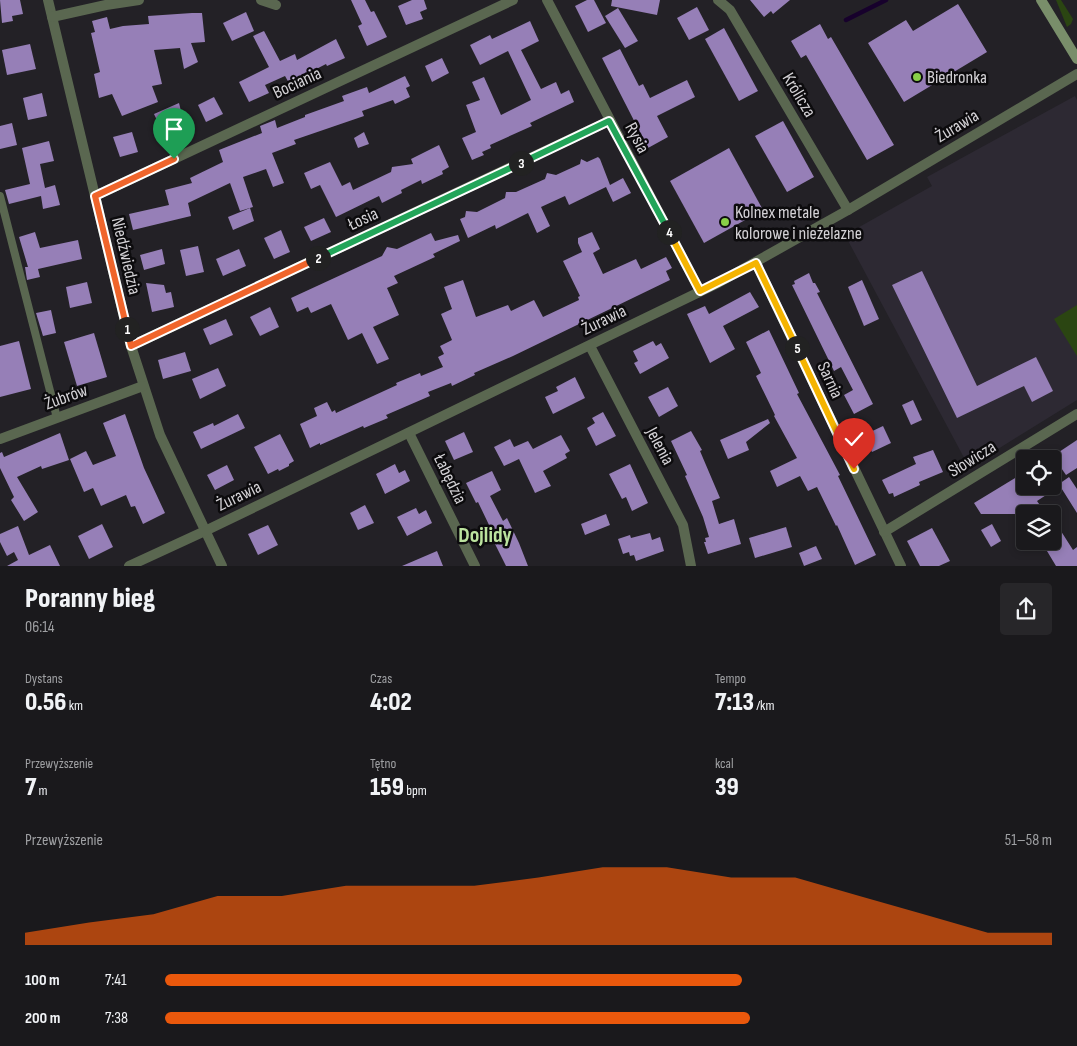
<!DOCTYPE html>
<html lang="pl">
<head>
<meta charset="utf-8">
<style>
  body { margin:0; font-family:"Sofia Sans Condensed",sans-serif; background:#272629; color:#f1f3f6; height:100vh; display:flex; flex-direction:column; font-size:19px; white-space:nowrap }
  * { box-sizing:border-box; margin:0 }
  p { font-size:16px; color:#9fa0a3 }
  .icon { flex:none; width:28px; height:28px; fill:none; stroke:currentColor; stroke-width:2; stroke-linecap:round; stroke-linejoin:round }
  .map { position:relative; height:566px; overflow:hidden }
  .side { display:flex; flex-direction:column; background:#1a191c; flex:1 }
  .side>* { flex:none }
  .tools { position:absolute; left:1016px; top:450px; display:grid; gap:10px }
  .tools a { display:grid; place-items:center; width:45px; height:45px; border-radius:5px; background:#1a191c; box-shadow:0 2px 8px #0003,0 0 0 1px #38383b; font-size:25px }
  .pin { position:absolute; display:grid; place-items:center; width:42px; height:42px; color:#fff; margin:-51px -21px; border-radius:50% 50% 50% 0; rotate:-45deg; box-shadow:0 0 5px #0007 }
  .pin .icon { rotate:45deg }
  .km { position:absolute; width:25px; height:25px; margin:-12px; border-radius:50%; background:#222; color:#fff; font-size:14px; line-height:25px; text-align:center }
  .round { display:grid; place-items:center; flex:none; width:52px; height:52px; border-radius:5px; background:#272629 }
  .summary { display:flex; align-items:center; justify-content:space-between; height:85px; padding:0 25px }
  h1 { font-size:28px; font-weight:800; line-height:38px }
  .metrics { display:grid; grid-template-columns:repeat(3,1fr); gap:8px; height:85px; padding:5px 25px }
  .metrics div { display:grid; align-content:center }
  .metrics b { font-size:25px; font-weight:800 }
  .metrics small { font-size:14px; font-weight:400 }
  .metrics p { font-size:14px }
  .chart { height:140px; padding:10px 25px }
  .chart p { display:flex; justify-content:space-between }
  .chart svg { width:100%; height:90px; margin-top:5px; fill:#ea580c; opacity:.7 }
  ul { padding:0 25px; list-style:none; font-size:16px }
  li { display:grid; grid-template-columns:80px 60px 1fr; align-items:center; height:38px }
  li i { height:12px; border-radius:6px; background:#ea580c }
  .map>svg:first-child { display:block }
</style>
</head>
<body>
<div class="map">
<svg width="1077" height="566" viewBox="0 0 1077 566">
  <rect width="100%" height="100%" fill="#232126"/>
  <!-- built -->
  <polygon fill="#2d2933" points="1075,96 1077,100 1077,400 969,467 845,235 932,186 927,177"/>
  <!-- green -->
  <g fill="#2b4512">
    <polygon points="1056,0 1061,0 1073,19 1071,24 1067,27"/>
    <polygon points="1077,305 1077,356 1054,319"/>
  </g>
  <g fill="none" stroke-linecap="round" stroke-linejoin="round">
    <!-- stream -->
    <polyline stroke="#17012c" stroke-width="4.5" points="846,20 886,0"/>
  </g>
  <!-- building -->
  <g fill="#967fb7">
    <polygon points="0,0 20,0 23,14 12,16 13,21 2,23"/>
    <polygon points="351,0 365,0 371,12 374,11 387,37 367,46 358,26 362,24"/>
    <polygon points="412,0 424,0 427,9 420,12 423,19 406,25 398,6"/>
    <polygon points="587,0 594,0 606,23 588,32 575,6"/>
    <polygon points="612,0 660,0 657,15 611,6"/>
    <polygon points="750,0 790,0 773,14 771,11 764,17"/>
    <polygon points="958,4 987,52 904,102 868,43 906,20 913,31"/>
    <polygon points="697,7 709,30 689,40 677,18"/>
    <polygon points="618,8 638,41 625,48 605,16"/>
    <polygon points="246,12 254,31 232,41 223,23"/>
    <polygon points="192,13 202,13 205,42 191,43 198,62 184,69 180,48 154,50 162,84 152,86 158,102 122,116 112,94 99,98 94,74 100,72 91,33 95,32 92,21 107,17 110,29 123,26 149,24 148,16"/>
    <polygon points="530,21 539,41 521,50 541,89 556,82 561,94 569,90 574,102 530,123 532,126 490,145 491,148 482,152 484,155 472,160 462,138 476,132 466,105 480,100 472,82 484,77 501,115 531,100 508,51 480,65 470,45 490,35 492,39"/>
    <polygon points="820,24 828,39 831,37 894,145 867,160 806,55 801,58 791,41"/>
    <polygon points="724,28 758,91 739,101 705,39"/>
    <polygon points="264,31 280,61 295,54 297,60 336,39 345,58 327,66 326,64 289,83 285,76 265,85 269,93 249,102 239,82 269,67 253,36"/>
    <polygon points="30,44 36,69 7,75 2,50"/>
    <polygon points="620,49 639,86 643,84 650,98 687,80 695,97 657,116 668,137 648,148 602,58"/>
    <polygon points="442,58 449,73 432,82 425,66"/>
    <polygon points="405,76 410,86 406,88 410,97 395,104 393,100 362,111 364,116 294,140 296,144 272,153 284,183 273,187 266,169 243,177 253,207 240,211 230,183 188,203 191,216 133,230 129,214 169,205 165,190 192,183 190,178 223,162 219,150 262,133 260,126 275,120 277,128 305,117 305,115 344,101 342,96 367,87 369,93"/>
    <polygon points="42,93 47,116 28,120 23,98"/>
    <polygon points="214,97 223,114 206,122 198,105"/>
    <polygon points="179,103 186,131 179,135 182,141 177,143 176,151 172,152 154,114"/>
    <polygon points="783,121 814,177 787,192 755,136"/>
    <polygon points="12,123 17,145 0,149 0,126"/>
    <polygon points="132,132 138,152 120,157 113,137"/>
    <polygon points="364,132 369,144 358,148 354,138"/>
    <polygon points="49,141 54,161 40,164 45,188 55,185 60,205 43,209 41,196 9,204 5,190 30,184 22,148"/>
    <polygon points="439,145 449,167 442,171 443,174 422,184 421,180 401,190 402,193 382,203 379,196 336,217 320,185 311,189 304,173 330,162 342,186 350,182 353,190 391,172 392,167 413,164 411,159"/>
    <polygon points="729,148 763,210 704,243 670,181"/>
    <polygon points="598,157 600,159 610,185 623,178 631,193 613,202 606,187 569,205 565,196 541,207 550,226 537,233 528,213 496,229 495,225 468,238 460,219 465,217 466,211 477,212 505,198 506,192 516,192 545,179 547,173 556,175 580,164 581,159 587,162"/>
    <polygon points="250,208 254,221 233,230 228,217"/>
    <polygon points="324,218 331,232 311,241 304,227"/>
    <polygon points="281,230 290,252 274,259 264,238"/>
    <polygon points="35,232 40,248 78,240 82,259 38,269 40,277 27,280 25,267 28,267 19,237"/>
    <polygon points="592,232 600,249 593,253 603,274 636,259 641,269 666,257 672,268 666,271 670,280 513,356 474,373 475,375 452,386 451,383 428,392 430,396 386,415 388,418 364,428 363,426 320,445 320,443 310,448 300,424 317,416 314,408 327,402 332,412 335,410 336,413 397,385 396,383 420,373 421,376 443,367 438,357 444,354 440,346 452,340 441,314 452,309 444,287 463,280 476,317 508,305 511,311 534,300 543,317 579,300 578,297 580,296 563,261 582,252 578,243 578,238"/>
    <polygon points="431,233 435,241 458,235 460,241 433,254 435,257 394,276 398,283 387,288 399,315 373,327 389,359 377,364 362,333 348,340 331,304 311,313 308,307 297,312 291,298 382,256 387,247 397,249"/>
    <polygon points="198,246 204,272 186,276 180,250"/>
    <polygon points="162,249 165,264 144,270 140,255"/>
    <polygon points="239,249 246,266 223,276 216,259"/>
    <polygon points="922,271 977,386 1036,357 1053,391 1032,402 1024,386 957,418 892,285"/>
    <polygon points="809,273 813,283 815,283 820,292 817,293 873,404 854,414 844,395 853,390 841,367 834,371 792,285 795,284 794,281"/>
    <polygon points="862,280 879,319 864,326 848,287"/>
    <polygon points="87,282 92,303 70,308 66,287"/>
    <polygon points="146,283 164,285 166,293 171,292 174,307 152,312"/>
    <polygon points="750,292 759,307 723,326 735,349 710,363 687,314 705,306 709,314"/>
    <polygon points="270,307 279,327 260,336 250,317"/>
    <polygon points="51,310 56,333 43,336 36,313"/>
    <polygon points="226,319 233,335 210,345 203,329"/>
    <polygon points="769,330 799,393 797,394 840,475 838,476 876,555 855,565 837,525 836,526 817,487 808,491 800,476 777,487 770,471 797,458 774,416 775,415 756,376 761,373 746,342"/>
    <polygon points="94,333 107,377 77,386 64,342"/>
    <polygon points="19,341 31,389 0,397 0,346"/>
    <polygon points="653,341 656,346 661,343 669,358 640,374 634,363 638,361 633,351"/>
    <polygon points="185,352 191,371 163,379 158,360"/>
    <polygon points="218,368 226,386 200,399 192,379"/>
    <polygon points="575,377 585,398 553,414 545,397 558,391 556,387"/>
    <polygon points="668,387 678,406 659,417 648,397"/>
    <polygon points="913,400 922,420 911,425 902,405"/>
    <polygon points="603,412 616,436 596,446 587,428 595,423 592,418"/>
    <polygon points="125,414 144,468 165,513 143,524 135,506 131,507 126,495 101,506 93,488 84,492 70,459 86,451 93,465 116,456 103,423"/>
    <polygon points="238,414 245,428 201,449 193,432 213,423 214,426"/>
    <polygon points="768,419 770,423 746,442 749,450 728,459 720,440"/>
    <polygon points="883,426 891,443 872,452 864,435"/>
    <polygon points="691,431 702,450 700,451 720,498 712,501 719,524 734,519 741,544 708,554 704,542 706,542 705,538 709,537 703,517 685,476 687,475 671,441"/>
    <polygon points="464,432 473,452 454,460 445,441"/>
    <polygon points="60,433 69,460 42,469 41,466 17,477 38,512 24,521 11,500 14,497 0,468 0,453 2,452 4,457"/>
    <polygon points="280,434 294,461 289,464 289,466 279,471 278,469 268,474 254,447"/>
    <polygon points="561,435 570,451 565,454 567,458 543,471 551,486 535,493 519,459 504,466 494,447 510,439 514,447 528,441 533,449"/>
    <polygon points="1077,440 1077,468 1066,475 1053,456"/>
    <polygon points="933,450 943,472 919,482 920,485 894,497 893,493 889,494 882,480 916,464 913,457"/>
    <polygon points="395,464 399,473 405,470 410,481 385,494 376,474"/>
    <polygon points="630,464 648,503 632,511 626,497 622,499 609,474"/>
    <polygon points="227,465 234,480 215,490 207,475"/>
    <polygon points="492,471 501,490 490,496 503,521 507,518 519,543 528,566 506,566 487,528 490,527 478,502 476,503 466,483"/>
    <polygon points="1025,472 1025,486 1060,486 1059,484 1069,477 1077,489 1077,513 1060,486 1037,501 1046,514 981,514 974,503"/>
    <polygon points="365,505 374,523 358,530 350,513"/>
    <polygon points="416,508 419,514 426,510 432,523 407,536 397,517"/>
    <polygon points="606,514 610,525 585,535 581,524"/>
    <polygon points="1052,517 1073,550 1077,547 1077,566 1056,566 1041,541 1052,541"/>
    <polygon points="102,524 113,547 89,559 78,536"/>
    <polygon points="992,524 1001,541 991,547 981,530"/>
    <polygon points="268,525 278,545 258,555 248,534"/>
    <polygon points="18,526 29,555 50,545 60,566 7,566 18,560 14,552 7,556 0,542 0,534"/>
    <polygon points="786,527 792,547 755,558 749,538"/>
    <polygon points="932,528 950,561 939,566 920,566 907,541"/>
    <polygon points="650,533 652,540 660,537 664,551 636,561 634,555 630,556 629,552 623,554 618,539 630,535 631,538"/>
    <polygon points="816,546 822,559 804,566 799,553"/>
    <polygon points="437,551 443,566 402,566"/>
  </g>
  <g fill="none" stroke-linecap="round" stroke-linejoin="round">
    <!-- lane -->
    <polyline stroke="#5a6750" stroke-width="8" points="0,196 57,418"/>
    <!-- street -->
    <g stroke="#5a6750" stroke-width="10">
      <polyline points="48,0 131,346 160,435 222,566"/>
      <polyline points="261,0 276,5"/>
      <polyline points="547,0 700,291"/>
      <polyline points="718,0 730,10 848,210"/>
      <polyline points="52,17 106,5 139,0"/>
      <polyline points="95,196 513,0"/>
      <polyline points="756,263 901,566"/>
      <polyline points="131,346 609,121"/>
      <polyline points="590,346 683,525 691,566"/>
      <polyline points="409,433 475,566"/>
      <polyline points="0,439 143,386"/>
      <polyline points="884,532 1077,414"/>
      <polyline points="129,566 205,531 718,283 848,210 1077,74"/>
    </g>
    <!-- secondary -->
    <polyline stroke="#798e6a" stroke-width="10" points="1041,0 1077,59"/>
  </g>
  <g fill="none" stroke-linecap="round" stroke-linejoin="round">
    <defs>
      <polyline id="split-1" points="127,329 95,196 174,159"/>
      <polyline id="split-2" points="127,329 131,346 318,258"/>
      <polyline id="split-3" points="318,258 521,163"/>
      <polyline id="split-4" points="521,163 609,121 669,232"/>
      <polyline id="split-5" points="669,232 700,291 756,263 797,348"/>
      <polyline id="split-6" points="797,348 854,469"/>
    </defs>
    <!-- split-1 casing -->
    <use href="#split-1" stroke="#fff" stroke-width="10"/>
    <!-- split-2 casing -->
    <use href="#split-2" stroke="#fff" stroke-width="10"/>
    <!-- split-3 casing -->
    <use href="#split-3" stroke="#fff" stroke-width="10"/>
    <!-- split-4 casing -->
    <use href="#split-4" stroke="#fff" stroke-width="10"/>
    <!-- split-5 casing -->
    <use href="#split-5" stroke="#fff" stroke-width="10"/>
    <!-- split-6 casing -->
    <use href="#split-6" stroke="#fff" stroke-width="10"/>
    <!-- split-1 -->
    <use href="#split-1" stroke="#f0652b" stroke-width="6"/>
    <!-- split-2 -->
    <use href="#split-2" stroke="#f0652b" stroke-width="6"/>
    <!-- split-3 -->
    <use href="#split-3" stroke="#22a559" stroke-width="6"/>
    <!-- split-4 -->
    <use href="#split-4" stroke="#22a559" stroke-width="6"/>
    <!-- split-5 -->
    <use href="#split-5" stroke="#f5b400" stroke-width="6"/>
    <!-- split-6 -->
    <use href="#split-6" stroke="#f5b400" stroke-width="6"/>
  </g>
  <!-- markers -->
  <g fill="#89cf48" stroke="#0c0b0d" stroke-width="2">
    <circle cx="917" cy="77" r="5"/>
    <circle cx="725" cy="222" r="5"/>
  </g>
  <g text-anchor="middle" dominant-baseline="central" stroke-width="5" stroke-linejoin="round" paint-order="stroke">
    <!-- poi labels -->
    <g font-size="18" fill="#d4d2d6" stroke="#0c0b0d" text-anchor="start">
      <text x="927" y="77">Biedronka</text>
      <text x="735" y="212">Kolnex metale<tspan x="735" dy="21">kolorowe i nieżelazne</tspan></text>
    </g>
    <!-- street labels -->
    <g font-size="18" fill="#d4d2d6" stroke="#0c0b0d">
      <text transform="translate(297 83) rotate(-25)">Bociania</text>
      <text transform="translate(799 95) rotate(59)">Królicza</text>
      <text transform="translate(957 126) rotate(-31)">Żurawia</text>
      <text transform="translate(637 138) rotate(62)">Rysia</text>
      <text transform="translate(363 219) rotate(-25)">Łosia</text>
      <text transform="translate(126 256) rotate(77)">Niedźwiedzia</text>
      <text transform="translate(604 320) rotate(-26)">Żurawia</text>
      <text transform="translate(830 380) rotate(65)">Sarnia</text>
      <text transform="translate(66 397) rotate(-20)">Żubrów</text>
      <text transform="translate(660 446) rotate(62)">Jelenia</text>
      <text transform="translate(972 459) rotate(-32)">Słowicza</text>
      <text transform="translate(450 479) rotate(64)">Łabędzia</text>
      <text transform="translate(239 496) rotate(-26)">Żurawia</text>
    </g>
    <!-- district labels -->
    <g font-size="22" font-weight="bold" fill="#bce39f" stroke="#0c0b0d">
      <text x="485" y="535">Dojlidy</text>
    </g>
  </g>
</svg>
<div class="tools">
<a><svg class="icon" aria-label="locate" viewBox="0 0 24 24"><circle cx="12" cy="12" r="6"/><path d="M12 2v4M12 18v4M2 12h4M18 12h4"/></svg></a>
<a><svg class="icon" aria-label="layers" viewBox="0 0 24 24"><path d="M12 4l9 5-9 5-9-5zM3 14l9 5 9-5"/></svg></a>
</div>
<div class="pin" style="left:174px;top:159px;background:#1e9e55"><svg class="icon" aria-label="arrive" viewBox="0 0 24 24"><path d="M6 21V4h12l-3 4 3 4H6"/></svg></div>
<div class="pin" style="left:854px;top:469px;background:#d93025"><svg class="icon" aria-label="check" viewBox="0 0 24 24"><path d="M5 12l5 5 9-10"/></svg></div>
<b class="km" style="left:127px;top:329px">1</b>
<b class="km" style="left:318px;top:258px">2</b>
<b class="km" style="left:521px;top:163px">3</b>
<b class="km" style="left:669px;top:232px">4</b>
<b class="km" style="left:797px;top:348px">5</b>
</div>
<section class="side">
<div class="summary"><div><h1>Poranny bieg</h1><p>06:14</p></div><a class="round"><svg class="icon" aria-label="share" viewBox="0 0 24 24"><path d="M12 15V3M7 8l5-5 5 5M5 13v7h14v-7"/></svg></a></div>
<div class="metrics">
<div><p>Dystans</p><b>0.56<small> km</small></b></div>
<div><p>Czas</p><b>4:02</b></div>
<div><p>Tempo</p><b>7:13<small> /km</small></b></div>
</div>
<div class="metrics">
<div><p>Przewyższenie</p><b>7<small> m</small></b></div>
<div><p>Tętno</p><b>159<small> bpm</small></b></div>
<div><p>kcal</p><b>39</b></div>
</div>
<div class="chart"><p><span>Przewyższenie</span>51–58 m</p>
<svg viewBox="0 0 160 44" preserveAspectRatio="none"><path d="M0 44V38L10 33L20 29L30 20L40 20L50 15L60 15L70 15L80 11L90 6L100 6L110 11L120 11L130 20L140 29L150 38L160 38V44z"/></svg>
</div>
<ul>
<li><b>100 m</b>7:41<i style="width:65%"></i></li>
<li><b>200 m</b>7:38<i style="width:66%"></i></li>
</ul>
</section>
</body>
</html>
